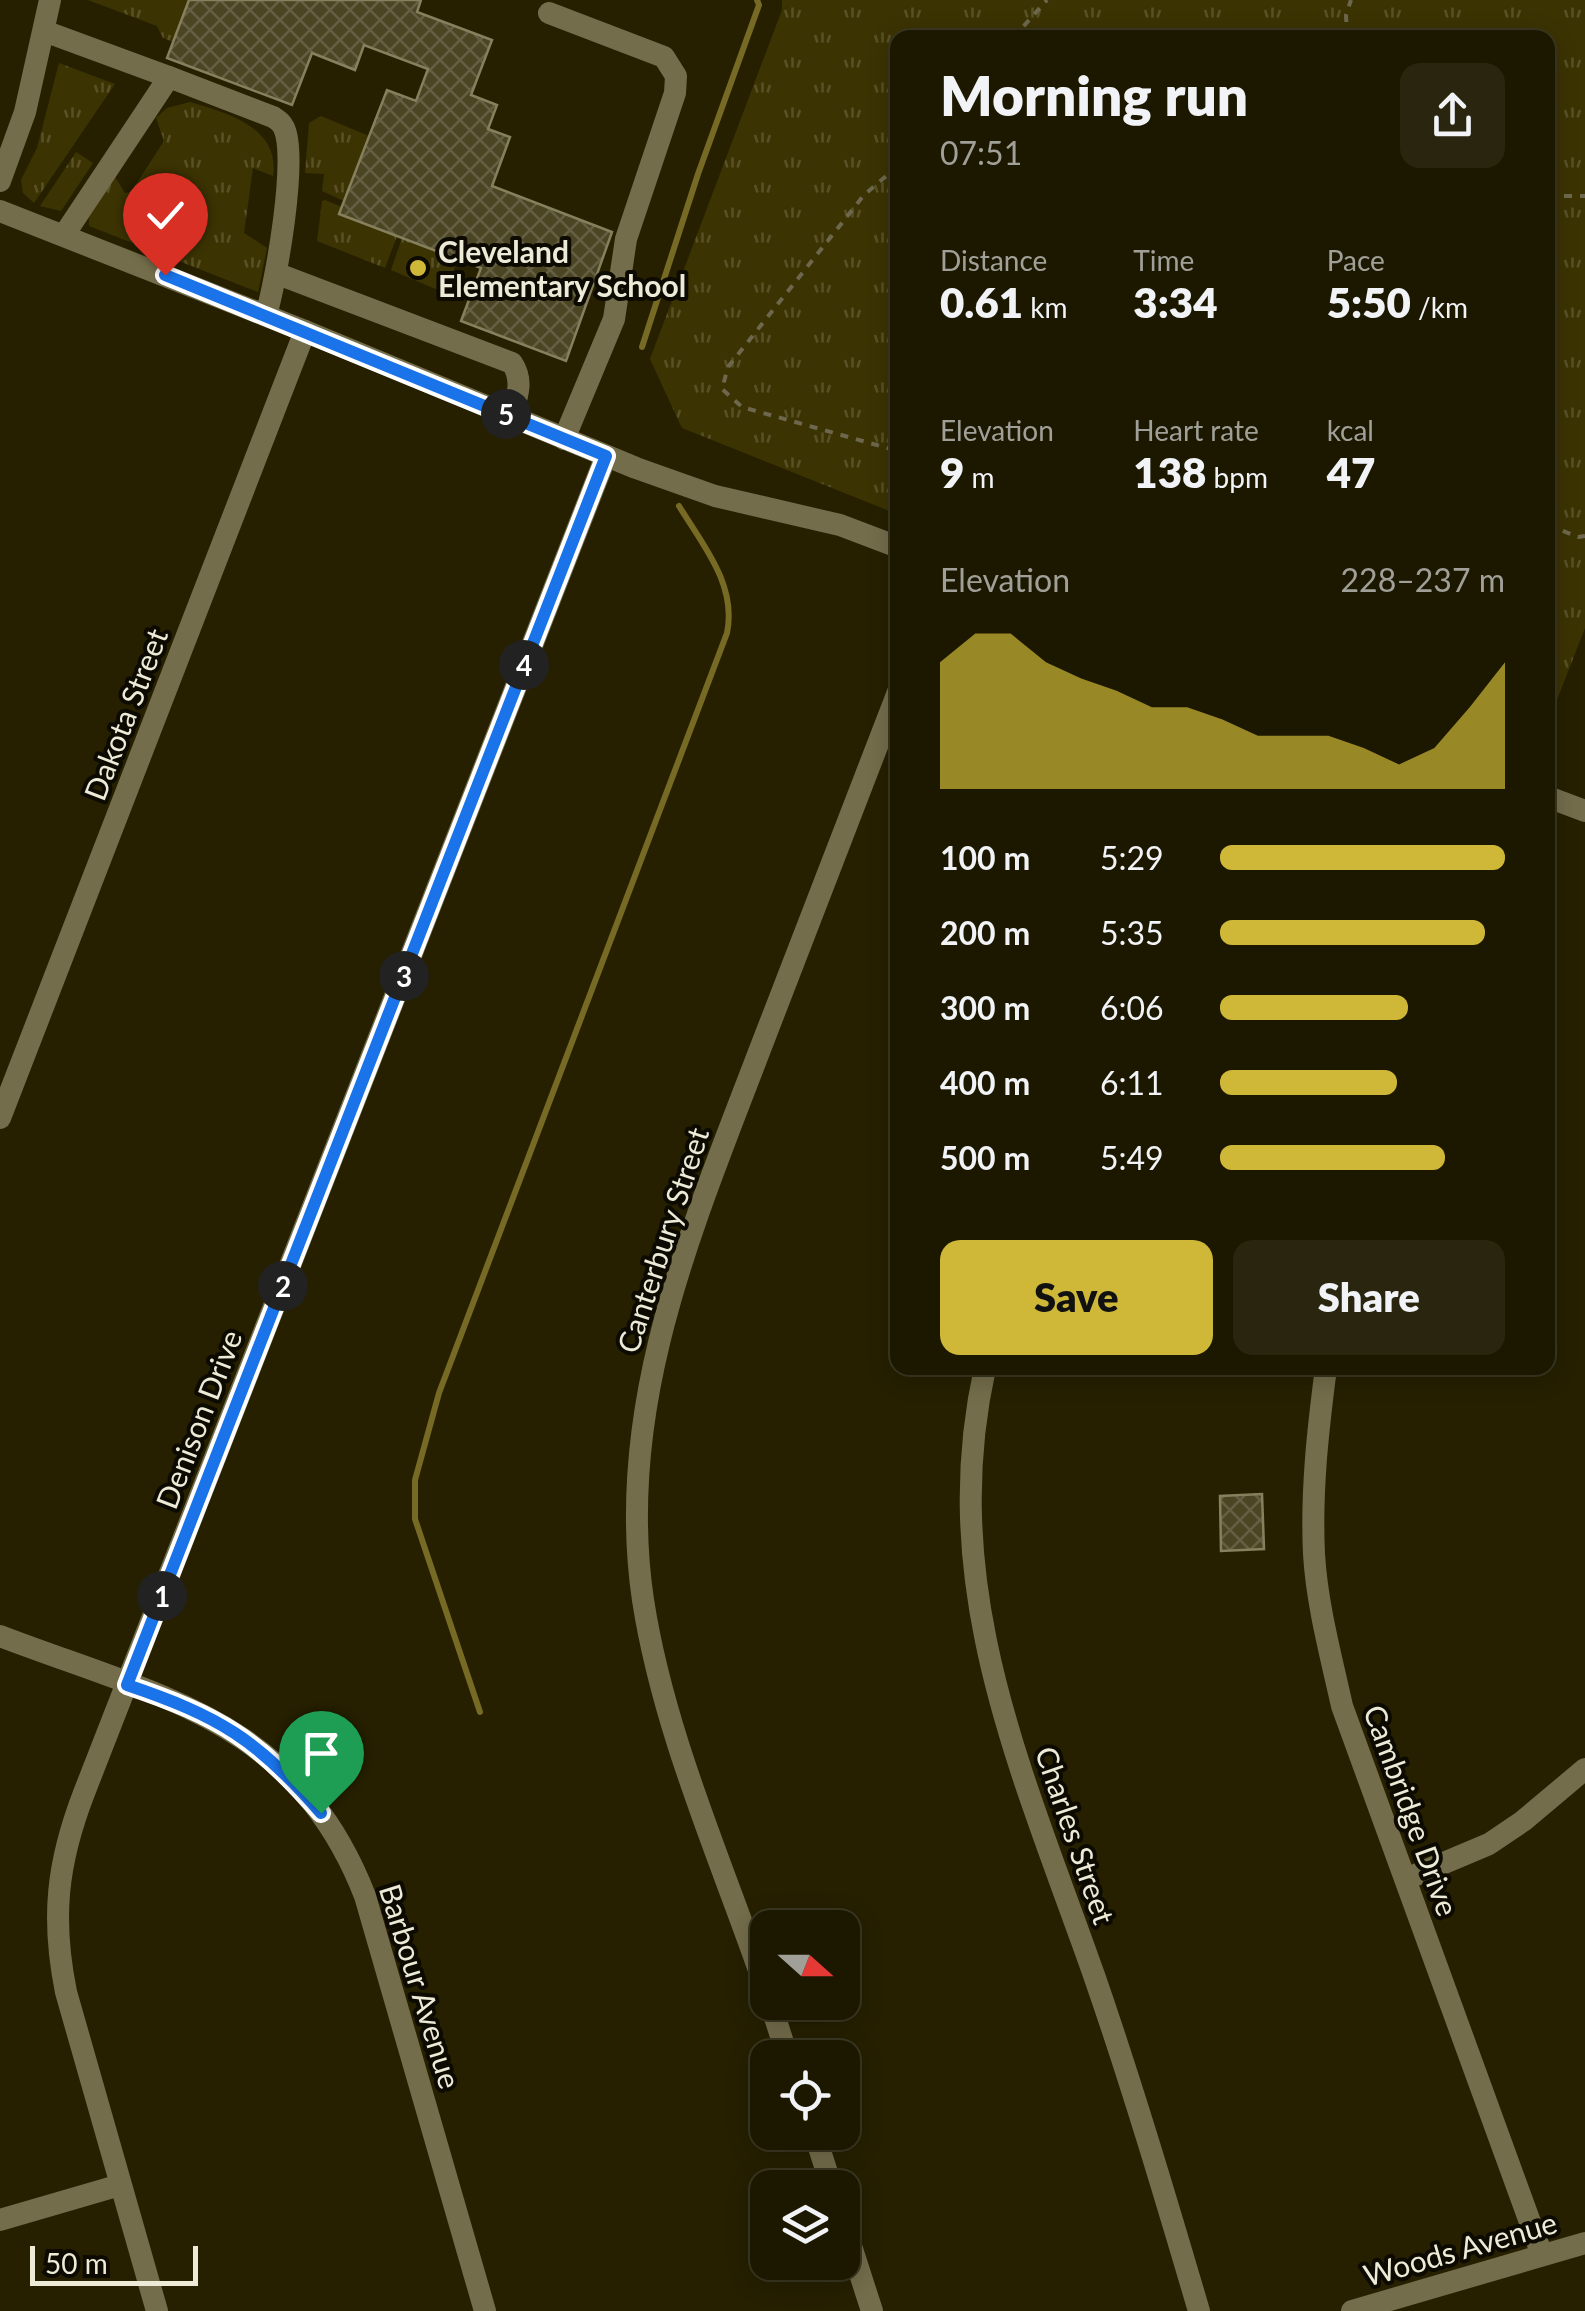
<!DOCTYPE html>
<html lang="en">
<head>
<meta charset="utf-8">
<style>
  body { margin:0; font-family:Lato,sans-serif; background:#29250f; color:#f1f3f6; height:100vh; display:flex; flex-direction:column; font-size:38px; white-space:nowrap }
  * { box-sizing:border-box; margin:0 }
  p { font-size:32px; color:#a0a099 }
  .icon { flex:none; width:55px; height:55px; fill:none; stroke:currentColor; stroke-width:2; stroke-linecap:round; stroke-linejoin:round }
  .map { position:relative; flex:1; overflow:hidden }
  .sheet { position:absolute; left:890px; top:30px; width:665px; height:1345px; display:flex; flex-direction:column; background:#1c1800; border-radius:20px; box-shadow:0 5px 25px #0003,0 0 0 2px #3a3722 }
  .sheet>* { flex:none }
  .needle { width:65px; rotate:111deg }
  .controls { position:absolute; left:750px; top:1910px; display:grid; gap:20px }
  .controls a { display:grid; place-items:center; width:110px; height:110px; border-radius:20px; background:#1c1800; box-shadow:0 5px 25px #0003,0 0 0 2px #3a3722; font-size:50px }
  .scale { position:absolute; left:30px; bottom:25px; width:168px; box-sizing:border-box; padding-left:10px; border:5px solid #edead7; border-top:0; font-size:28px; line-height:35px; white-space:nowrap; color:#edead7; -webkit-text-stroke:8px #0c0a01; paint-order:stroke }
  .pin { position:absolute; display:grid; place-items:center; width:85px; height:85px; color:#fff; margin:-102px -42px; border-radius:50% 50% 50% 0; rotate:-45deg; box-shadow:0 0 10px #0007 }
  .pin .icon { rotate:45deg }
  .km { position:absolute; width:50px; height:50px; margin:-25px; border-radius:50%; background:#222; color:#fff; font-size:28px; line-height:50px; text-align:center }
  .round { display:grid; place-items:center; flex:none; width:105px; height:105px; border-radius:20px; background:#29250f }
  .overview { display:flex; align-items:center; justify-content:space-between; height:170px; padding:0 50px }
  h1 { font-size:55px; font-weight:800; line-height:75px }
  .metrics { display:grid; grid-template-columns:repeat(3,1fr); gap:15px; height:170px; padding:10px 50px }
  .metrics div { display:grid; align-content:center }
  .metrics b { font-size:42px; font-weight:800 }
  .metrics small { font-size:28px; font-weight:400 }
  .metrics p { font-size:28px }
  .chart { height:280px; padding:20px 50px }
  .chart p { display:flex; justify-content:space-between }
  .chart svg { width:100%; height:180px; margin-top:10px; fill:#cfb837; opacity:.7 }
  .button { display:flex; gap:20px; margin-top:auto; padding:20px 50px }
  .button a { flex:1; height:115px; border-radius:20px; background:#cfb837; color:#111; font-size:40px; font-weight:800; line-height:115px; text-align:center }
  .button a+a { background:#29250f; color:#f1f3f6 }
  ul { padding:0 50px; list-style:none; font-size:32px }
  li { display:grid; grid-template-columns:160px 120px 1fr; align-items:center; height:75px }
  li i { height:25px; border-radius:12px; background:#cfb837 }
  .map>svg:first-child { display:block }
</style>
</head>
<body>
<div class="map">
<svg width="1585" height="2311" viewBox="0 0 1585 2311">
  <defs>
    <pattern id="grass-tufts" width="24" height="20" patternUnits="userSpaceOnUse" patternTransform="scale(2.5)"><rect width="24" height="20" fill="#3c3303"/><path d="M3 7l-1-3M5 7V3M7 7l1-3M15 17l-1-3M17 17v-4M19 17l1-3" fill="none" stroke="#585127"/></pattern>
    <pattern id="building-cross-hatch" width="8" height="8" patternUnits="userSpaceOnUse" patternTransform="scale(2.5)"><rect width="8" height="8" fill="#4b4524"/><path d="M0 0l8 8M0 8l8-8" fill="none" stroke="#656043"/></pattern>
  </defs>
  <rect width="100%" height="100%" fill="#262000"/>
  <!-- grass -->
  <g fill="url(#grass-tufts)">
    <polygon points="88,0 189,0 173,42 163,38 157,26"/>
    <polygon points="782,0 1585,0 1585,628 1548,723 1548,38 898,38 897,514 682,428 650,359 782,10"/>
    <polygon points="59,63 115,84 34,203 23,193 21,180 37,148"/>
    <path d="M 190,102 C 227,113 280,127 273,176 L 253,168 L 244,233 L 267,248 L 258,292 L 89,226 L 89,217 L 115,177 L 125,193 L 131,192 L 164,141 L 156,118 L 167,108 Z"/>
    <polygon points="321,116 369,136 344,201 322,191 324,174 305,173 309,123"/>
    <polygon points="76,152 93,163 61,211 40,206"/>
    <polygon points="325,200 342,207 340,214 397,236 385,268 317,241 322,201"/>
    <polygon points="402,238 458,259 445,293 391,270"/>
  </g>
  <g fill="none" stroke-linecap="round" stroke-linejoin="round">
    <!-- stream -->
    <g stroke="#776a24" stroke-width="6">
      <polyline points="642,347 698,174 759,5 757,0"/>
      <path d="M 480,1712 L 415,1519 L 415,1480 L 439,1393 L 727,633 C 737,585 703,545 679,506"/>
    </g>
  </g>
  <!-- building -->
  <g fill="url(#building-cross-hatch)" stroke="#86805d" stroke-width="2.5">
    <polygon points="189,0 421,0 417,12 492,40 471,95 497,105 488,129 510,137 492,186 612,232 566,361 461,321 481,268 339,214 387,90 416,101 428,69 364,45 355,70 312,53 292,105 167,58"/>
    <polygon points="1262,1494 1264,1549 1221,1551 1220,1496"/>
  </g>
  <g fill="none" stroke-linecap="round" stroke-linejoin="round">
    <!-- path -->
    <g stroke="#6d684d" stroke-width="4" stroke-dasharray="8 8" stroke-linecap="butt">
      <polyline points="1013,38 1047,0"/>
      <polyline points="1347,38 1346,15 1351,0"/>
      <polyline points="898,166 864,195 728,367 722,389 742,407 898,451"/>
      <polyline points="1548,196 1585,196"/>
      <polyline points="1548,525 1578,537 1585,536"/>
    </g>
    <!-- minor -->
    <g stroke="#746d4b" stroke-width="22">
      <polyline points="549,13 664,57 676,76 675,93 626,239 614,319 564,439"/>
      <polyline points="44,31 169,77"/>
      <polyline points="0,181 25,112 50,0"/>
      <polyline points="0,211 305,331 636,468 715,496 840,525 898,547"/>
      <path d="M 64,235 L 169,77 L 273,117 C 279,121 281,122 284,128 C 298,157 276,282 266,315"/>
      <path d="M 278,274 L 512,363 C 524,381 517,397 511,417"/>
      <polyline points="1548,797 1585,811"/>
      <polyline points="0,1118 305,331"/>
      <path d="M 985,1368 C 936,1589 1023,1773 1095,1978 C 1133,2088 1166,2199 1199,2311"/>
      <path d="M 1326,1368 C 1318,1429 1311,1491 1314,1554 C 1317,1605 1331,1656 1342,1706 L 1542,2255"/>
      <path d="M 0,1636 C 159,1697 296,1719 365,1896 L 485,2311"/>
      <polyline points="1406,1879 1489,1844 1523,1821 1585,1769"/>
      <path d="M 768,1996 C 724,1866 664,1736 643,1600 C 614,1406 692,1228 759,1052 C 805,932 851,812 898,692"/>
      <polyline points="770,2002 788,2058"/>
      <polyline points="814,2132 832,2188"/>
      <polyline points="842,2218 872,2311"/>
      <polyline points="0,2220 120,2185"/>
      <path d="M 157,2311 L 66,1992 C 51,1918 57,1863 84,1793 L 606,456"/>
      <polyline points="1352,2311 1585,2243"/>
    </g>
  </g>
  <g fill="none" stroke-linecap="round" stroke-linejoin="round">
    <defs>
      <path id="route" d="M 165,275 L 606,456 L 127,1685 C 219,1716 257,1739 321,1813"/>
    </defs>
    <!-- route casing -->
    <use href="#route" stroke="#fff" stroke-width="20"/>
    <!-- route -->
    <use href="#route" stroke="#1a73e8" stroke-width="12"/>
  </g>
  <!-- markers -->
  <circle fill="#cfb837" stroke="#0c0a01" stroke-width="4" cx="418" cy="268" r="10"/>
  <g text-anchor="middle" dominant-baseline="central" stroke-width="8" stroke-linejoin="round" paint-order="stroke">
    <!-- poi labels -->
    <g font-size="30" font-weight="bold" fill="#edead7" stroke="#0c0a01" text-anchor="start">
      <text x="438" y="251">Cleveland<tspan x="438" dy="34">Elementary School</tspan></text>
    </g>
    <!-- street labels -->
    <g font-size="30" fill="#edead7" stroke="#0c0a01">
      <text transform="translate(125 714) rotate(-69)">Dakota Street</text>
      <text transform="translate(662 1240) rotate(-72)">Canterbury Street</text>
      <text transform="translate(198 1419) rotate(-69)">Denison Drive</text>
      <text transform="translate(1412 1810) rotate(70)">Cambridge Drive</text>
      <text transform="translate(1076 1835) rotate(71)">Charles Street</text>
      <text transform="translate(421 1986) rotate(73)">Barbour Avenue</text>
      <text transform="translate(1460 2248) rotate(-16)">Woods Avenue</text>
    </g>
  </g>
</svg>
<div class="controls">
<a><svg class="needle" viewBox="-14 -14 28 28"><path d="M0-13l5 13h-10z" fill="#e53935"/><path d="M0 13l5-13h-10z" fill="#a0a099"/></svg></a>
<a><svg class="icon" aria-label="locate" viewBox="0 0 24 24"><circle cx="12" cy="12" r="6"/><path d="M12 2v4M12 18v4M2 12h4M18 12h4"/></svg></a>
<a><svg class="icon" aria-label="layers" viewBox="0 0 24 24"><path d="M12 4l9 5-9 5-9-5zM3 14l9 5 9-5"/></svg></a>
</div>
<div class="scale">50 m</div>
<div class="pin" style="left:321px;top:1813px;background:#1e9e55"><svg class="icon" aria-label="arrive" viewBox="0 0 24 24"><path d="M6 21V4h12l-3 4 3 4H6"/></svg></div>
<div class="pin" style="left:165px;top:275px;background:#d93025"><svg class="icon" aria-label="check" viewBox="0 0 24 24"><path d="M5 12l5 5 9-10"/></svg></div>
<b class="km" style="left:162px;top:1596px">1</b>
<b class="km" style="left:283px;top:1286px">2</b>
<b class="km" style="left:404px;top:976px">3</b>
<b class="km" style="left:524px;top:665px">4</b>
<b class="km" style="left:506px;top:414px">5</b>
<section class="sheet">
<div class="overview"><div><h1>Morning run</h1><p>07:51</p></div><a class="round"><svg class="icon" aria-label="share" viewBox="0 0 24 24"><path d="M12 15V3M7 8l5-5 5 5M5 13v7h14v-7"/></svg></a></div>
<div class="metrics">
<div><p>Distance</p><b>0.61<small> km</small></b></div>
<div><p>Time</p><b>3:34</b></div>
<div><p>Pace</p><b>5:50<small> /km</small></b></div>
</div>
<div class="metrics">
<div><p>Elevation</p><b>9<small> m</small></b></div>
<div><p>Heart rate</p><b>138<small> bpm</small></b></div>
<div><p>kcal</p><b>47</b></div>
</div>
<div class="chart"><p><span>Elevation</span>228–237 m</p>
<svg viewBox="0 0 160 44" preserveAspectRatio="none"><path d="M0 44V13L10 6L20 6L30 13L40 17L50 20L60 24L70 24L80 27L90 31L100 31L110 31L120 34L130 38L140 34L150 24L160 13V44z"/></svg>
</div>
<ul>
<li><b>100 m</b>5:29<i style="width:100%"></i></li>
<li><b>200 m</b>5:35<i style="width:93%"></i></li>
<li><b>300 m</b>6:06<i style="width:66%"></i></li>
<li><b>400 m</b>6:11<i style="width:62%"></i></li>
<li><b>500 m</b>5:49<i style="width:79%"></i></li>
</ul>
<div class="button"><a>Save</a><a>Share</a></div>
</section>
</div>
</body>
</html>
